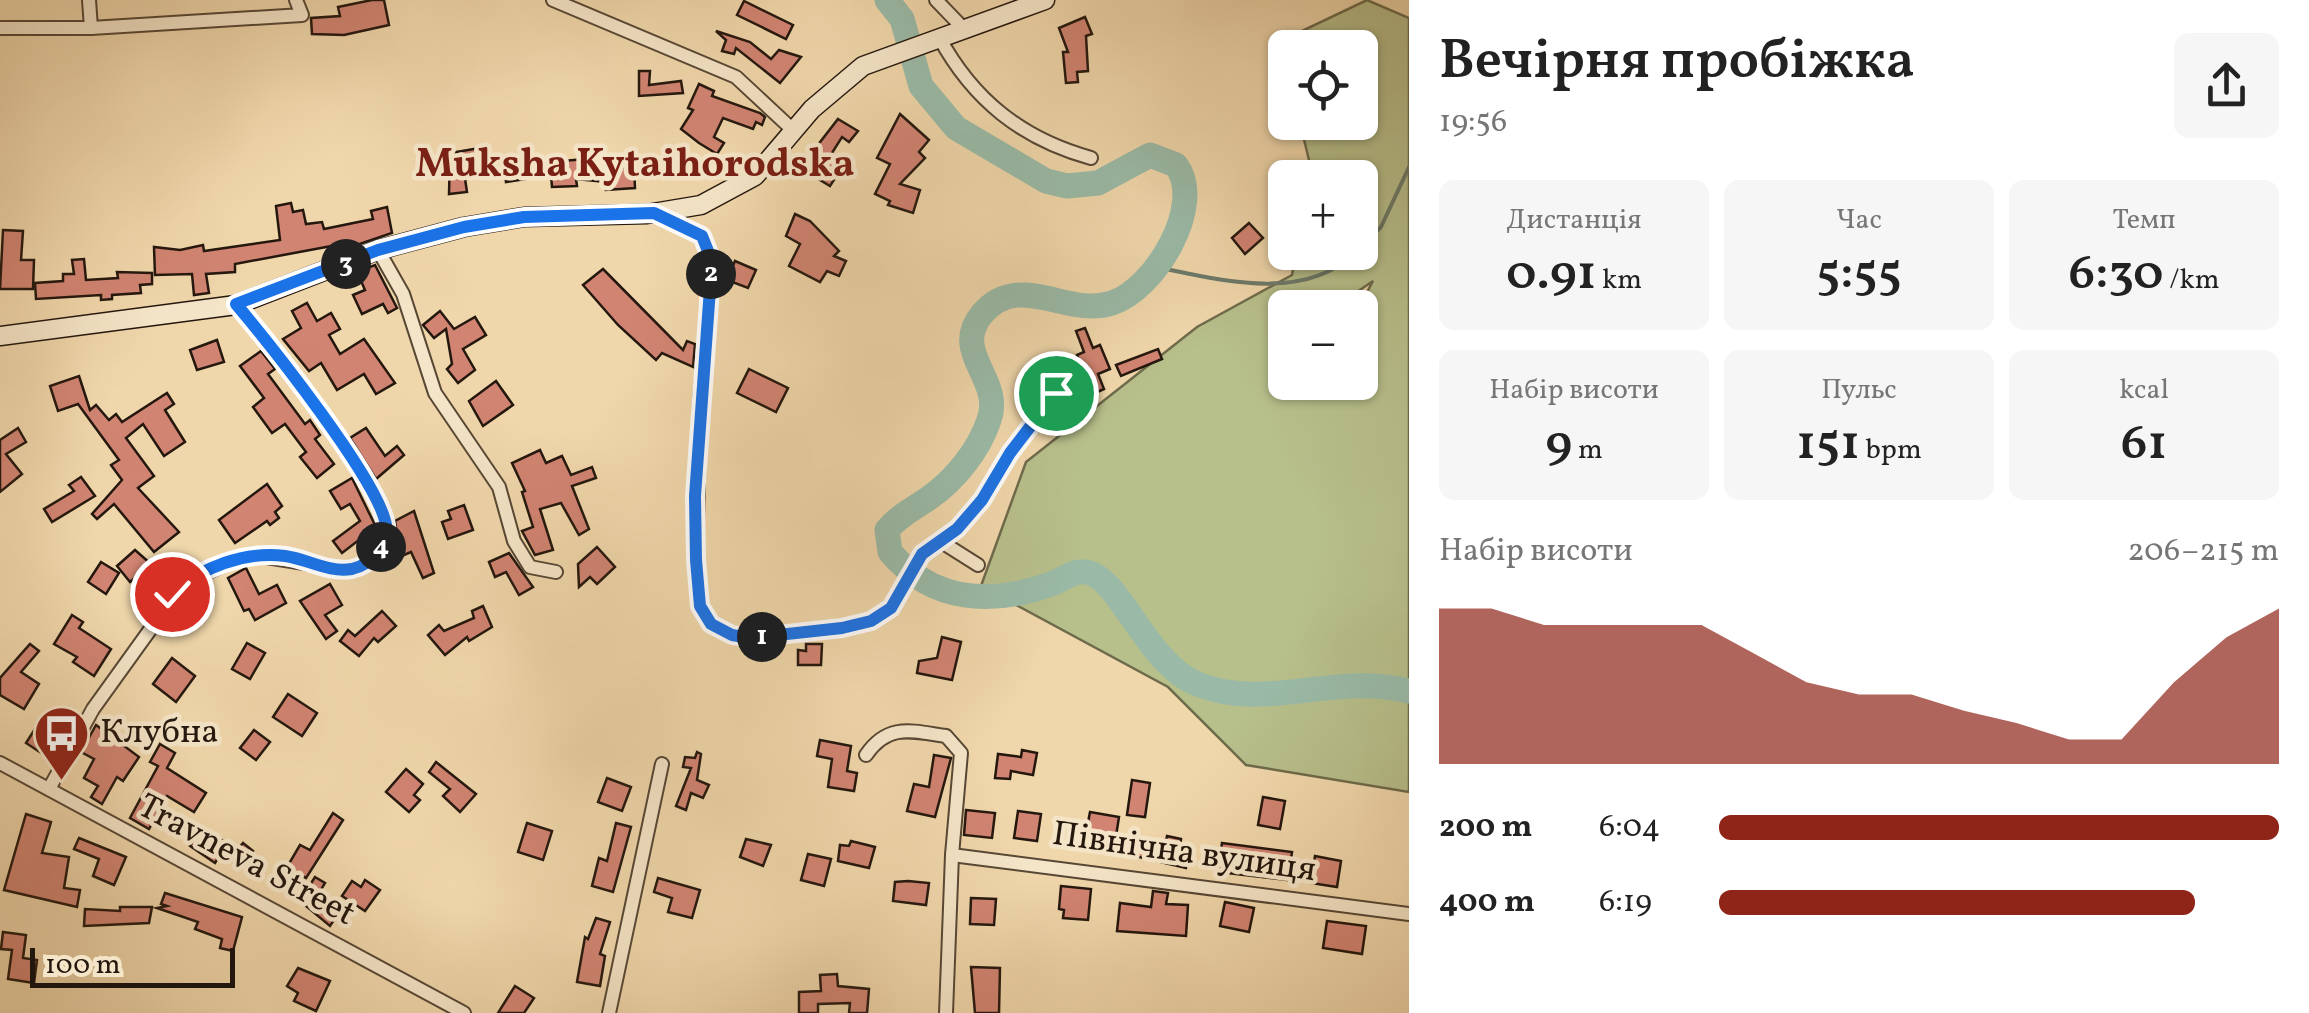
<!DOCTYPE html>
<html lang="uk">
<head>
<meta charset="utf-8">
<style>
  body { margin:0; font-family:Vollkorn,serif; background:#f6f6f6; color:#222; height:100vh; display:flex; flex-direction:column; font-size:38px; white-space:nowrap }
  * { box-sizing:border-box; margin:0 }
  p { font-size:32px; color:#767676 }
  .icon { flex:none; width:55px; height:55px; fill:none; stroke:currentColor; stroke-width:2; stroke-linecap:round; stroke-linejoin:round }
  .map { position:relative; flex:1; overflow:hidden }
  .drawer { display:flex; flex-direction:column; background:#fff; width:900px }
  .drawer>* { flex:none }
  .fabs { position:absolute; left:1268px; top:30px; display:grid; gap:20px }
  .fabs a { display:grid; place-items:center; width:110px; height:110px; border-radius:15px; background:#fff; box-shadow:0 2px 8px #0004; font-size:50px }
  .scale { position:absolute; left:30px; bottom:25px; width:205px; box-sizing:border-box; padding-left:10px; border:5px solid #24170e; border-top:0; font-size:28px; line-height:35px; white-space:nowrap; color:#24170e; -webkit-text-stroke:8px #f5e5c8; paint-order:stroke }
  .pin { position:absolute; display:grid; place-items:center; width:85px; height:85px; color:#fff; margin:-42px; border:5px solid #fff; border-radius:50%; box-shadow:0 2px 10px #0007 }
  .km { position:absolute; width:50px; height:50px; margin:-25px; border-radius:50%; background:#222; color:#fff; font-size:28px; line-height:50px; text-align:center }
  .round { display:grid; place-items:center; flex:none; width:105px; height:105px; border-radius:15px; background:#f6f6f6 }
  .head { display:flex; align-items:center; justify-content:space-between; height:170px; padding:0 30px }
  h1 { font-size:55px; font-weight:600; line-height:75px }
  .stats { display:grid; grid-template-columns:repeat(3,1fr); gap:15px; height:170px; padding:10px 30px }
  .stats div { display:grid; align-content:center; border-radius:15px; background:#f6f6f6; text-align:center }
  .stats b { font-size:50px; font-weight:600 }
  .stats small { font-size:28px; font-weight:400 }
  .stats p { font-size:28px }
  .chart { height:280px; padding:20px 30px }
  .chart p { display:flex; justify-content:space-between }
  .chart svg { width:100%; height:180px; margin-top:10px; fill:#8f2418; opacity:.7 }
  ul { padding:0 30px; list-style:none; font-size:32px }
  li { display:grid; grid-template-columns:160px 120px 1fr; align-items:center; height:75px }
  li i { height:25px; border-radius:12px; background:#8f2418 }
  main { display:flex; flex:1; min-height:0 }
  .map>svg:first-child { display:block }
</style>
</head>
<body>
<main>
<div class="map">
<svg width="1409" height="1013" viewBox="0 0 1409 1013">
  <rect width="100%" height="100%" fill="#f0d7ab"/>
  <filter id="stains"><feTurbulence type="fractalNoise" baseFrequency=".002" numOctaves="4"/><feColorMatrix values="0 0 0 0 .2 0 0 0 0 .09 0 0 0 0 .02 0 0 0 .5 -.17"/></filter>
  <radialGradient id="worn" r=".72"><stop offset=".6" stop-color="#630" stop-opacity="0"/><stop offset="1" stop-color="#630" stop-opacity=".3"/></radialGradient>
  <!-- green -->
  <path fill="#b7bf8b" stroke="#6e6b4c" stroke-width="2.5" fill-rule="evenodd" d="M 1367,0 L 1409,18 L 1409,792 L 1246,765 L 1168,687 L 981,586 L 1026,462 L 1197,327 L 1292,275 L 1296,253 L 1360,252 L 1360,178 L 1308,177 L 1310,164 L 1300,123 L 1360,122 L 1360,48 L 1285,48 L 1285,58 L 1281,41 ZM 1373,281 L 1367,292 L 1342,307 L 1360,308 L 1360,382 L 1285,382 L 1285,308 L 1335,307 Z"/>
  <g fill="none" stroke-linecap="round" stroke-linejoin="round">
    <!-- stream -->
    <g stroke="#6b796a" stroke-width="4">
      <polyline points="1360,247 1381,227 1409,167"/>
      <path d="M 1156,267 C 1216,279 1305,304 1355,252"/>
    </g>
    <!-- river -->
    <path stroke="#9abaa7" stroke-width="25" d="M 887,0 L 902,19 L 921,86 L 956,128 L 1046,181 L 1067,186 L 1098,183 L 1150,155 L 1176,165 C 1206,205 1154,290 1112,303 C 1067,318 1019,270 982,314 C 950,353 1004,379 989,420 C 979,450 955,480 929,498 C 915,508 898,516 887,530 L 890,552 C 933,603 992,605 1051,584 C 1062,580 1073,570 1086,572 C 1120,577 1145,662 1197,684 C 1267,712 1333,672 1409,691"/>
  </g>
  <!-- building -->
  <g fill="#d18472" stroke="#24170e" stroke-width="2.5">
    <polygon points="372,0 384,0 389,25 344,35 312,34 311,18 340,16 338,7"/>
    <polygon points="744,1 793,25 786,39 737,15"/>
    <polygon points="1085,17 1092,34 1086,36 1088,71 1077,72 1078,82 1066,83 1063,52 1068,52 1059,28"/>
    <polygon points="716,31 750,42 771,59 779,50 801,57 780,83 736,48 734,54 722,51 726,40"/>
    <polygon points="639,71 650,71 649,85 681,81 683,93 639,96"/>
    <polygon points="699,84 714,91 712,96 760,113 765,117 762,125 756,122 753,129 723,118 714,137 724,143 717,154 699,143 681,129 693,110 688,108"/>
    <polygon points="900,114 929,140 919,152 925,158 900,184 920,190 913,213 888,205 890,201 875,194 890,164 877,158"/>
    <polygon points="838,119 858,131 849,142 842,137 830,156 844,164 830,186 800,168"/>
    <polygon points="480,148 484,169 464,172 467,192 449,194 450,153"/>
    <polygon points="585,159 595,161 594,170 634,167 635,188 606,190 606,182 576,179 577,186 552,187 551,175 506,182 505,170 529,168 528,164"/>
    <polygon points="291,203 293,212 303,210 306,224 322,222 324,229 373,219 371,211 387,207 392,233 348,248 338,250 337,245 235,264 235,272 206,274 209,293 194,295 192,274 155,275 154,247 180,250 203,245 204,251 280,240 276,206"/>
    <polygon points="795,214 810,221 839,251 834,256 846,261 839,276 827,271 820,282 789,266 800,244 786,236"/>
    <polygon points="1249,223 1263,238 1245,254 1232,238"/>
    <polygon points="3,230 23,231 21,260 34,260 33,289 0,289"/>
    <polygon points="84,259 86,280 118,278 117,272 152,273 152,284 140,285 141,293 112,295 112,299 101,300 101,295 36,299 35,283 63,281 63,274 74,274 72,260"/>
    <polygon points="735,261 756,270 748,288 727,280"/>
    <polygon points="375,265 397,308 388,313 383,304 362,314 353,295 365,290 357,272"/>
    <polygon points="603,269 683,350 687,341 695,344 693,367 662,353 656,360 618,325 583,285"/>
    <polygon points="307,303 317,321 331,313 340,329 329,335 340,354 364,339 395,383 376,394 364,374 337,390 321,363 309,371 283,339 301,328 292,311"/>
    <polygon points="440,311 454,329 475,317 486,335 463,349 475,370 458,383 447,369 452,364 446,329 434,338 423,325"/>
    <polygon points="1085,328 1093,348 1100,345 1110,369 1098,374 1104,389 1093,394 1077,355 1084,352 1076,331"/>
    <polygon points="217,340 224,362 197,370 190,350"/>
    <polygon points="1158,349 1162,359 1121,376 1116,365"/>
    <polygon points="261,351 275,369 268,374 305,424 310,420 320,435 315,439 334,464 317,478 300,457 306,452 285,424 272,433 253,407 264,398 240,366"/>
    <polygon points="749,369 788,388 776,412 737,393"/>
    <polygon points="79,376 90,410 96,405 109,420 116,414 122,422 167,393 174,404 165,410 185,442 164,456 143,424 126,438 154,476 138,488 179,532 154,552 114,504 97,519 92,514 122,480 111,465 119,460 78,404 58,411 50,386"/>
    <polygon points="496,381 513,405 483,426 469,401"/>
    <polygon points="18,428 26,442 6,454 22,474 0,492 0,440"/>
    <polygon points="366,428 385,456 397,446 404,455 376,479 350,438"/>
    <polygon points="540,450 546,463 562,456 571,475 592,467 596,478 572,486 589,529 579,535 561,503 540,509 553,550 535,555 522,531 533,527 522,492 525,491 512,463"/>
    <polygon points="81,477 95,496 52,522 44,509 74,491 69,485"/>
    <polygon points="352,478 376,527 342,553 333,541 360,521 350,504 341,509 330,491"/>
    <polygon points="267,484 282,506 275,512 279,518 270,525 267,521 235,543 219,520"/>
    <polygon points="464,505 473,530 448,539 442,522 451,519 448,511"/>
    <polygon points="414,511 434,573 423,578 411,552 404,555 397,534 395,521"/>
    <polygon points="597,547 615,567 597,584 590,577 579,587 578,564"/>
    <polygon points="135,550 151,564 130,582 117,566"/>
    <polygon points="509,553 533,587 519,595 506,572 495,577 489,562"/>
    <polygon points="101,562 119,573 106,594 88,582"/>
    <polygon points="246,568 259,594 277,585 286,603 255,620 249,609 244,611 228,578"/>
    <polygon points="330,584 342,605 325,615 337,631 326,639 300,601"/>
    <polygon points="483,606 492,627 469,641 467,637 445,655 428,635 439,625 444,631 474,618 472,611"/>
    <polygon points="382,611 396,626 378,642 374,638 359,656 340,641 348,630 355,636"/>
    <polygon points="72,615 83,622 79,628 111,649 94,676 73,662 77,657 54,644"/>
    <polygon points="942,637 961,642 952,680 917,673 919,661 937,658"/>
    <polygon points="247,643 265,653 250,679 232,669"/>
    <polygon points="30,644 39,651 21,672 39,684 24,709 0,695 0,678"/>
    <polygon points="806,644 822,644 821,665 798,665 798,650 806,651"/>
    <polygon points="172,658 195,676 176,702 153,684"/>
    <polygon points="288,694 317,713 302,736 273,717"/>
    <polygon points="96,725 139,757 123,781 117,777 102,804 91,797 98,786 84,778 94,759 81,752"/>
    <polygon points="35,729 61,747 52,760 26,743"/>
    <polygon points="254,730 270,742 256,760 240,748"/>
    <polygon points="820,740 851,746 847,771 857,773 854,791 828,787 832,759 817,756"/>
    <polygon points="160,744 175,753 167,768 206,793 194,812 167,796 149,829 130,818 158,766 150,762"/>
    <polygon points="1022,750 1037,753 1033,775 1011,771 1010,779 995,778 998,754 1021,757"/>
    <polygon points="697,752 701,754 697,780 709,785 703,798 691,793 686,810 676,806 691,768 683,767 685,757 695,758"/>
    <polygon points="934,755 951,758 935,817 907,811 914,784 929,787"/>
    <polygon points="436,762 476,794 460,812 443,796 450,789 429,772"/>
    <polygon points="406,769 423,784 414,795 420,800 409,812 386,792"/>
    <polygon points="607,778 631,787 622,811 598,802"/>
    <polygon points="1132,780 1150,783 1145,817 1127,815"/>
    <polygon points="1263,797 1285,801 1280,829 1258,825"/>
    <polygon points="966,810 995,813 992,838 964,835"/>
    <polygon points="1018,811 1041,814 1037,841 1014,838"/>
    <polygon points="1090,812 1119,817 1116,836 1165,846 1167,836 1181,839 1180,847 1189,849 1186,868 1084,844"/>
    <polygon points="333,813 343,820 306,878 287,867 300,845 310,850"/>
    <polygon points="26,814 51,822 42,853 69,857 64,888 80,890 77,907 4,890"/>
    <polygon points="527,823 552,831 543,860 518,852"/>
    <polygon points="616,823 631,827 613,892 592,886 599,858 607,861"/>
    <polygon points="202,827 237,850 243,843 253,851 240,868 221,853 215,863 190,846"/>
    <polygon points="79,838 126,857 114,885 93,876 99,859 74,849"/>
    <polygon points="746,839 771,845 763,866 740,857"/>
    <polygon points="851,841 875,847 869,868 838,861 840,845 849,846"/>
    <polygon points="1222,843 1292,852 1288,880 1218,872"/>
    <polygon points="808,854 831,859 824,886 801,880"/>
    <polygon points="1315,856 1341,861 1337,887 1311,883"/>
    <polygon points="315,877 325,883 319,893 342,908 330,926 300,901"/>
    <polygon points="658,878 700,890 692,918 668,912 672,898 654,892"/>
    <polygon points="365,880 380,890 365,911 342,896 352,881 361,887"/>
    <polygon points="908,881 929,883 926,905 893,901 895,882"/>
    <polygon points="1061,886 1091,889 1088,920 1063,918 1064,910 1059,909"/>
    <polygon points="1153,891 1168,893 1166,904 1188,905 1186,936 1117,931 1120,903 1151,907"/>
    <polygon points="165,893 242,917 233,951 220,948 222,939 195,929 198,922 157,908 167,906 161,904"/>
    <polygon points="971,898 996,899 994,925 970,924"/>
    <polygon points="1225,902 1254,908 1249,932 1220,926"/>
    <polygon points="120,907 152,907 149,923 84,926 85,909 120,911"/>
    <polygon points="596,918 610,922 600,954 605,956 600,986 577,982 585,937 588,939"/>
    <polygon points="1327,921 1366,926 1362,954 1323,948"/>
    <polygon points="3,932 26,935 23,958 37,960 34,983 8,979 12,950 1,949"/>
    <polygon points="971,967 1000,968 999,1013 975,1013"/>
    <polygon points="298,968 330,981 316,1011 294,1001 298,993 287,986"/>
    <polygon points="837,974 838,986 869,989 867,1013 849,1013 850,1003 818,1004 818,1013 799,1013 799,992 821,991 820,975"/>
    <polygon points="515,986 534,998 524,1013 498,1013"/>
  </g>
  <g fill="none" stroke-linecap="round" stroke-linejoin="round">
    <defs>
      <g id="street">
        <polyline points="89,0 91,28"/>
        <polyline points="553,0 736,77 794,131"/>
        <polyline points="936,0 963,28"/>
        <polyline points="0,28 91,28 302,15 296,0"/>
        <path d="M 939,37 C 973,100 1022,139 1091,158"/>
        <polyline points="654,213 701,236 712,261 700,401 696,560 700,606 711,624 732,635 750,639 842,628 871,621 891,608 922,554 957,529 982,499 1010,453 1056,393"/>
        <polyline points="378,250 403,294 435,393 499,487 514,541 530,567 556,572"/>
        <polyline points="940,541 978,565"/>
        <path d="M 866,755 C 888,723 911,731 946,736 L 961,753 L 952,855 L 946,1013"/>
        <polyline points="0,763 464,1013"/>
        <path d="M 49,789 L 93,709 L 183,584 L 239,558 L 260,556 L 348,570 C 367,565 388,550 387,528 C 384,489 266,340 236,305"/>
        <polyline points="952,855 1409,914"/>
        <polyline points="609,1013 662,764"/>
      </g>
      <polyline id="secondary" points="0,336 236,305 378,250 464,227 524,217 647,214 701,205 755,176 812,109 863,66 1045,0"/>
    </defs>
    <!-- street casing -->
    <use href="#street" stroke="#574735" stroke-width="16"/>
    <!-- secondary casing -->
    <use href="#secondary" stroke="#24170e" stroke-width="21"/>
    <!-- street -->
    <use href="#street" stroke="#f5e5c8" stroke-width="12"/>
    <!-- secondary -->
    <use href="#secondary" stroke="#f5e5c8" stroke-width="18"/>
  </g>
  <g fill="none" stroke-linecap="round" stroke-linejoin="round">
    <defs>
      <path id="route" d="M 172,594 C 201,567 245,551 285,556 C 308,559 328,573 352,569 C 371,565 389,544 386,525 C 379,481 269,343 236,304 L 378,250 L 464,227 L 524,217 L 654,213 L 702,236 L 712,261 L 695,496 L 696,560 L 700,606 L 711,624 L 732,635 L 750,638 L 842,628 L 871,621 L 891,608 L 922,554 L 957,529 L 982,500 L 1010,453 L 1056,393"/>
    </defs>
    <!-- route casing -->
    <use href="#route" stroke="#fff" stroke-width="20"/>
    <!-- route -->
    <use href="#route" stroke="#1a73e8" stroke-width="12"/>
  </g>
  <!-- icons -->
  <defs>
    <symbol id="bus-pin" viewBox="-11 -11 22 30"><path d="M0 17L-7.5 6A9.5 9.5 0 1 1 7.5 6Z" fill="#8f2418" stroke="#f5e5c8"/><path d="M-5-6H5V4H4V6H2V4H-2V6H-4V4H-5ZM-3.5-4V0h7V-4ZM-3.5 1.2v1.5H-2V1.2ZM2 1.2v1.5H3.5V1.2Z" fill="#fff"/></symbol>
  </defs>
  <g fill-rule="evenodd">
    <use href="#bus-pin" x="30" y="702" width="63" height="86"/>
  </g>
  <g text-anchor="middle" dominant-baseline="central" stroke-width="9" stroke-linejoin="round" paint-order="stroke">
    <!-- poi labels -->
    <g font-size="35" fill="#24170e" stroke="#f5e5c8" text-anchor="start">
      <text x="100" y="733">Клубна</text>
    </g>
    <!-- street labels -->
    <g font-size="35" fill="#24170e" stroke="#f5e5c8">
      <text transform="translate(1184 853) rotate(8)">Північна вулиця</text>
      <text transform="translate(246 861) rotate(28)">Travneva Street</text>
    </g>
    <!-- quarter labels -->
    <g font-size="40" font-weight="bold" fill="#7a1f14" stroke="#f5e5c8">
      <text x="635" y="166">Muksha Kytaihorodska</text>
    </g>
  </g>
  <rect width="100%" height="100%" filter="url(#stains)"/>
  <rect width="100%" height="100%" fill="url(#worn)"/>
</svg>
<div class="fabs">
<a><svg class="icon" aria-label="locate" viewBox="0 0 24 24"><circle cx="12" cy="12" r="6"/><path d="M12 2v4M12 18v4M2 12h4M18 12h4"/></svg></a>
<a>+</a>
<a>−</a>
</div>
<div class="scale">100 m</div>
<div class="pin" style="left:1056px;top:393px;background:#1e9e55"><svg class="icon" aria-label="arrive" viewBox="0 0 24 24"><path d="M6 21V4h12l-3 4 3 4H6"/></svg></div>
<div class="pin" style="left:172px;top:594px;background:#d93025"><svg class="icon" aria-label="check" viewBox="0 0 24 24"><path d="M5 12l5 5 9-10"/></svg></div>
<b class="km" style="left:762px;top:637px">1</b>
<b class="km" style="left:711px;top:274px">2</b>
<b class="km" style="left:346px;top:264px">3</b>
<b class="km" style="left:381px;top:547px">4</b>
</div>
<section class="drawer">
<div class="head"><div><h1>Вечірня пробіжка</h1><p>19:56</p></div><a class="round"><svg class="icon" aria-label="share" viewBox="0 0 24 24"><path d="M12 15V3M7 8l5-5 5 5M5 13v7h14v-7"/></svg></a></div>
<div class="stats">
<div><p>Дистанція</p><b>0.91<small> km</small></b></div>
<div><p>Час</p><b>5:55</b></div>
<div><p>Темп</p><b>6:30<small> /km</small></b></div>
</div>
<div class="stats">
<div><p>Набір висоти</p><b>9<small> m</small></b></div>
<div><p>Пульс</p><b>151<small> bpm</small></b></div>
<div><p>kcal</p><b>61</b></div>
</div>
<div class="chart"><p><span>Набір висоти</span>206–215 m</p>
<svg viewBox="0 0 160 44" preserveAspectRatio="none"><path d="M0 44V6L10 6L20 10L30 10L40 10L50 10L60 17L70 24L80 27L90 27L100 31L110 34L120 38L130 38L140 24L150 13L160 6V44z"/></svg>
</div>
<ul>
<li><b>200 m</b>6:04<i style="width:100%"></i></li>
<li><b>400 m</b>6:19<i style="width:85%"></i></li>
</ul>
</section>
</main>
</body>
</html>
